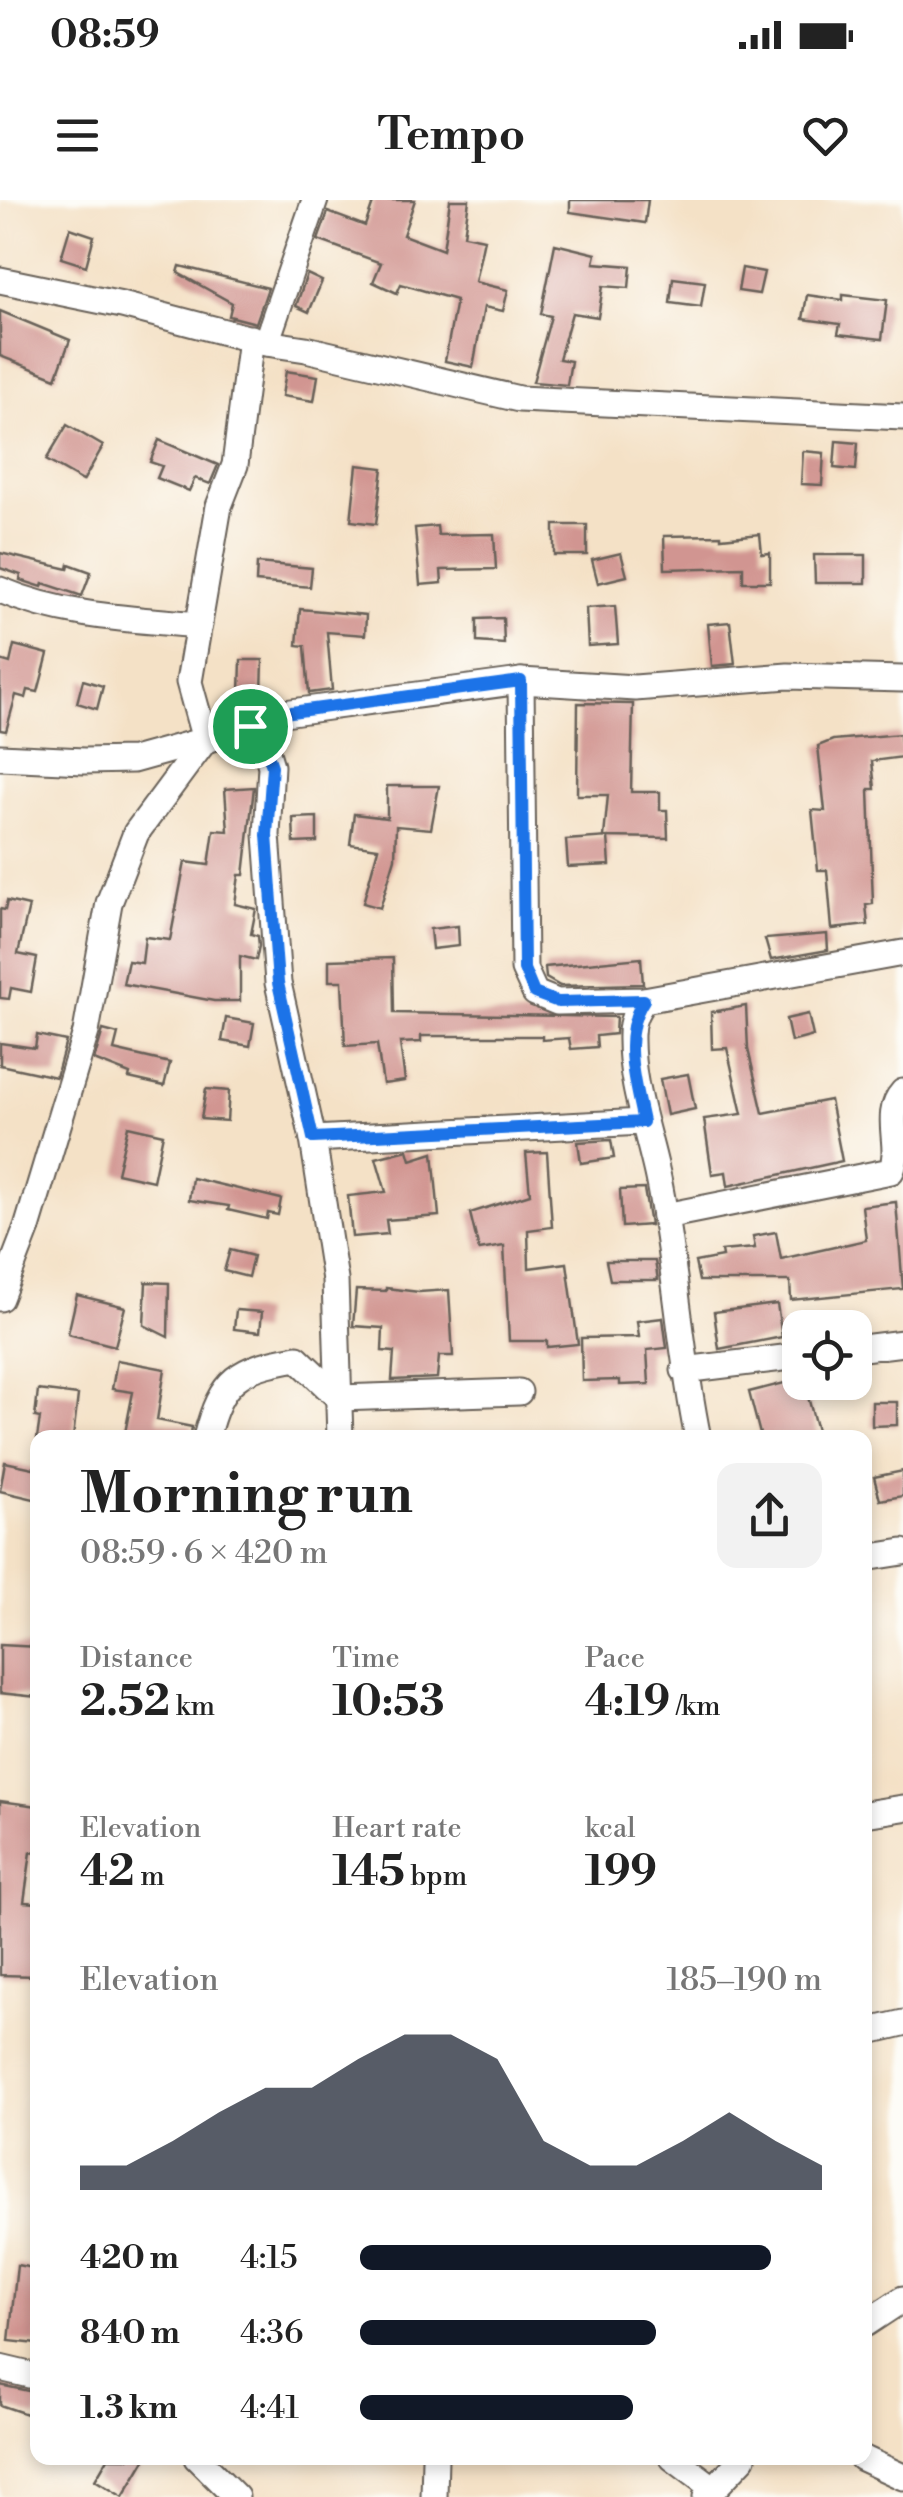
<!DOCTYPE html>
<html lang="en">
<head>
<meta charset="utf-8">
<style>
  body { margin:0; font-family:"Libre Bodoni",serif; background:#f2f2f2; color:#222; height:100vh; display:flex; flex-direction:column; font-size:38px; white-space:nowrap }
  * { box-sizing:border-box; margin:0 }
  p { font-size:32px; color:#767676 }
  .icon { flex:none; width:55px; height:55px; fill:none; stroke:currentColor; stroke-width:2; stroke-linecap:round; stroke-linejoin:round }
  .map { position:relative; flex:1; overflow:hidden }
  .sheet { position:absolute; left:30px; top:1230px; width:842px; height:1035px; display:flex; flex-direction:column; background:#fff; border-radius:20px; box-shadow:0 5px 15px #0003 }
  .sheet>* { flex:none }
  .buttons { position:absolute; left:782px; top:1110px; display:grid; gap:20px }
  .buttons a { display:grid; place-items:center; width:90px; height:90px; border-radius:20px; background:#fff; box-shadow:0 5px 15px #0003; font-size:50px }
  .pin { position:absolute; display:grid; place-items:center; width:85px; height:85px; color:#fff; margin:-42px; border:5px solid #fff; border-radius:50%; box-shadow:0 2px 10px #0007 }
  .round { display:grid; place-items:center; flex:none; width:105px; height:105px; border-radius:20px; background:#f2f2f2 }
  .overview { display:flex; align-items:center; justify-content:space-between; height:170px; padding:0 50px }
  h1 { font-size:55px; font-weight:700; line-height:75px }
  .figures { display:grid; grid-template-columns:repeat(3,1fr); gap:15px; height:170px; padding:10px 50px }
  .figures div { display:grid; align-content:center }
  .figures b { font-size:42px; font-weight:700 }
  .figures small { font-size:28px; font-weight:400 }
  .figures p { font-size:28px }
  .chart { height:280px; padding:20px 50px }
  .chart p { display:flex; justify-content:space-between }
  .chart svg { width:100%; height:180px; margin-top:10px; fill:#111827; opacity:.7 }
  ul { padding:0 50px; list-style:none; font-size:32px }
  li { display:grid; grid-template-columns:160px 120px 1fr; align-items:center; height:75px }
  li i { height:25px; border-radius:12px; background:#111827 }
  .status { display:flex; justify-content:space-between; align-items:center; height:70px; padding:0 50px; background:#fff; direction:ltr }
  .status svg { height:28px; fill:currentColor }
  header { display:flex; justify-content:space-between; align-items:center; height:130px; padding:0 50px; background:#fff; font-size:45px; font-weight:700 }
  .map>svg:first-child { display:block }
</style>
</head>
<body>
<div class="status"><b>08:59</b><svg viewBox="0 0 49 12"><path d="M0 12V9h3v3zM5 12V6h3v6zM10 12V3h3v9zM15 12V0h3v12zM26 1h20v11H26zM47 4h2v5h-2z"/></svg></div>
<header><svg class="icon" aria-label="menu" viewBox="0 0 24 24"><path d="M4 6h16M4 12h16M4 18h16"/></svg>Tempo<svg class="icon" aria-label="heart" viewBox="0 0 24 24"><path d="M12 20l-8-8c-3-5 5-10 8-4 3-6 11-1 8 4z"/></svg></header>
<div class="map">
<svg width="903" height="2297" viewBox="0 0 903 2297">
  <rect width="100%" height="100%" fill="#fdfcf7"/>
  <filter id="ink" filterUnits="userSpaceOnUse"><feTurbulence type="fractalNoise" baseFrequency=".01" numOctaves="2"/><feDisplacementMap in="SourceGraphic" scale="20" xChannelSelector="R" yChannelSelector="G"/><feConvolveMatrix kernelMatrix="1 2 1 2 8 2 1 2 1" color-interpolation-filters="sRGB"/></filter>
  <filter id="wash" filterUnits="userSpaceOnUse"><feTurbulence type="fractalNoise" baseFrequency=".0048" numOctaves="4" result="noise"/><feDisplacementMap in="SourceGraphic" scale="40" xChannelSelector="R" yChannelSelector="G"/><feGaussianBlur stdDeviation="2.25" result="paint"/><feColorMatrix in="noise" values="0 0 0 0 0 0 0 0 0 0 0 0 0 0 0 0 0 1.4 0 .05"/><feComposite in="paint" operator="in"/></filter>
  <g filter="url(#wash)">
    <rect width="100%" height="100%" fill="#f4e1c6"/>
    <g id="blocks">
      <!-- building -->
      <g fill="#d19591">
        <polygon points="374,0 415,0 403,35 443,50 450,0 469,0 464,35 484,39 475,82 508,90 503,111 484,107 473,167 445,161 456,100 401,84 397,93 373,82 381,63 318,40 328,12 365,26"/>
        <polygon points="570,0 648,0 645,23 570,12"/>
        <polygon points="70,28 94,36 86,66 61,58"/>
        <polygon points="555,44 596,54 594,63 631,66 629,88 603,86 598,117 572,113 559,159 571,161 567,185 533,182 551,116 541,114"/>
        <polygon points="180,66 268,88 256,123 229,116 232,103 178,73"/>
        <polygon points="742,68 764,72 759,94 738,91"/>
        <polygon points="307,74 322,81 309,112 296,106"/>
        <polygon points="673,78 705,82 701,107 670,103"/>
        <polygon points="807,95 843,100 843,95 887,100 882,139 838,134 840,124 803,119"/>
        <polygon points="0,111 70,140 56,178 0,156"/>
        <polygon points="286,171 318,176 314,201 282,196"/>
        <polygon points="67,225 103,246 83,281 46,260"/>
        <polygon points="159,240 218,265 210,284 195,278 189,291 157,278 162,266 150,262"/>
        <polygon points="836,241 858,243 856,270 834,268"/>
        <polygon points="803,251 824,253 822,285 801,284"/>
        <polygon points="357,265 383,268 376,324 351,321"/>
        <rect x="554" y="325" width="33" height="30"/>
        <polygon points="437,326 438,335 494,334 496,369 441,370 442,383 420,385 415,328"/>
        <polygon points="760,334 762,354 770,353 770,382 743,382 743,367 665,369 664,336 721,335 721,338"/>
        <polygon points="0,353 68,369 69,364 91,372 82,396 43,383 42,387 20,380 21,375 0,368"/>
        <polygon points="621,353 627,376 598,383 592,360"/>
        <polygon points="814,355 866,355 866,383 815,383"/>
        <polygon points="257,363 312,368 310,387 256,382"/>
        <polygon points="615,406 618,444 588,446 586,408"/>
        <polygon points="300,409 366,415 365,435 327,432 332,490 309,493 305,446 297,445"/>
        <polygon points="503,418 504,444 477,442 477,419"/>
        <polygon points="730,422 735,464 712,466 708,424"/>
        <polygon points="14,445 48,454 38,492 28,490 26,498 16,495 6,531 0,530 0,460 10,463"/>
        <polygon points="241,460 263,460 262,493 240,493"/>
        <polygon points="83,480 103,486 97,509 77,503"/>
        <polygon points="578,503 633,504 631,592 660,592 660,610 667,610 668,638 604,637 608,595 577,595"/>
        <polygon points="900,534 903,557 872,561 875,589 869,589 873,704 866,705 868,725 832,729 827,670 818,670 812,610 825,611 818,546 833,540"/>
        <polygon points="387,586 439,586 431,629 396,626 395,658 380,708 363,703 378,648 350,644 354,614 387,618"/>
        <polygon points="254,587 244,675 239,675 235,704 256,709 251,734 258,736 259,746 256,760 240,756 240,801 214,801 123,784 128,761 142,763 145,737 170,740 185,662 209,665 214,630 228,631 225,589"/>
        <polygon points="317,617 317,642 294,643 293,618"/>
        <polygon points="608,637 610,665 568,667 566,640"/>
        <polygon points="7,701 29,706 18,754 37,758 31,792 11,788 9,799 0,798 0,709 5,710"/>
        <polygon points="458,726 459,746 432,749 430,729"/>
        <polygon points="827,734 828,750 771,760 765,739"/>
        <polygon points="393,758 394,813 616,817 615,834 596,836 597,847 571,849 569,838 542,840 542,836 421,836 421,842 400,843 405,881 383,884 377,844 345,846 342,781 329,781 329,760"/>
        <polygon points="641,758 643,784 560,786 546,778 545,767"/>
        <polygon points="746,806 748,849 763,913 830,900 842,961 728,986 726,972 712,974 704,919 742,914 727,848 712,849 711,812"/>
        <polygon points="808,814 813,836 791,842 786,819"/>
        <polygon points="226,818 254,823 250,846 222,841"/>
        <polygon points="103,830 118,834 114,850 170,863 164,886 129,878 130,874 94,860"/>
        <polygon points="37,835 66,841 56,877 0,865 0,843 35,848"/>
        <polygon points="688,874 695,909 667,915 660,879"/>
        <polygon points="206,889 229,891 227,921 201,919"/>
        <polygon points="128,926 163,934 153,981 117,973"/>
        <polygon points="611,940 614,958 581,963 578,942"/>
        <polygon points="408,950 411,960 433,953 439,1016 386,1020 388,1034 352,1037 348,996 386,992 376,958"/>
        <polygon points="547,952 552,1027 528,1030 529,1068 567,1063 578,1144 547,1147 547,1141 509,1141 504,1046 479,1050 470,1013 530,994 526,953"/>
        <polygon points="192,978 281,999 278,1015 268,1013 267,1019 228,1010 229,1006 189,1000"/>
        <polygon points="644,989 650,1025 622,1027 620,990"/>
        <polygon points="896,1002 903,1089 791,1100 790,1081 699,1081 695,1062 722,1057 721,1051 755,1048 753,1036 776,1032 781,1059 866,1040 862,1006"/>
        <polygon points="230,1050 253,1056 248,1077 224,1071"/>
        <polygon points="606,1061 655,1061 658,1080 610,1080"/>
        <polygon points="146,1082 169,1083 168,1137 144,1125"/>
        <polygon points="386,1088 419,1092 449,1090 453,1156 439,1156 437,1178 392,1180 394,1152 382,1151 383,1128 353,1126 356,1090 386,1091"/>
        <polygon points="77,1095 125,1107 115,1146 68,1134"/>
        <polygon points="777,1104 782,1137 719,1149 714,1112"/>
        <polygon points="236,1110 262,1112 260,1132 234,1129"/>
        <polygon points="663,1118 667,1148 647,1150 649,1184 620,1185 620,1180 582,1181 581,1138 639,1137 637,1121"/>
        <polygon points="117,1160 165,1169 157,1220 192,1227 190,1238 124,1238 133,1192 112,1189"/>
        <polygon points="800,1179 800,1182 804,1182 819,1238 761,1238 749,1192"/>
        <polygon points="38,1190 78,1195 73,1238 37,1238 40,1218 35,1217"/>
        <polygon points="872,1202 897,1202 897,1225 872,1226"/>
        <polygon points="5,1262 38,1269 38,1300 0,1291"/>
        <polygon points="903,1271 903,1296 880,1300 874,1277"/>
        <polygon points="0,1445 38,1447 38,1497 0,1493"/>
        <polygon points="0,1601 38,1606 36,1653 31,1652 24,1702 38,1703 38,1776 0,1775"/>
        <polygon points="17,2065 38,2069 38,2144 9,2141"/>
        <polygon points="0,2185 38,2193 38,2218 0,2205"/>
        <polygon points="108,2258 146,2258 123,2297 95,2280"/>
      </g>
    </g>
  </g>
  <g filter="url(#ink)">
    <use href="#blocks" fill-opacity="0" stroke="#686158" stroke-width="2.5"/>
    <g fill="none" stroke-linecap="round" stroke-linejoin="round">
      <defs>
        <g id="minor">
          <polyline points="0,80 122,105 266,143 306,149 519,199 903,217"/>
          <polyline points="266,143 315,0"/>
          <path d="M 0,390 C 64,417 130,419 199,425"/>
          <polyline points="521,481 524,769 535,793 557,802 644,800 903,753"/>
          <polyline points="249,526 265,546 271,566 267,635 278,783 313,939 335,1080 340,1238"/>
          <polyline points="0,557 84,561 133,560 223,535 284,513 521,481 635,488 788,476 903,479"/>
          <path d="M 644,800 C 636,811 631,820 631,835 C 630,885 648,930 658,978 C 676,1064 680,1152 698,1238"/>
          <polyline points="313,939 643,922"/>
          <path d="M 665,1016 L 891,971 C 903,947 882,915 903,892"/>
          <polyline points="0,1098 27,1028 86,832 109,703 136,633 205,540 189,482 219,306 235,265 251,138"/>
          <polyline points="855,1149 903,1143"/>
          <polyline points="684,1170 800,1156"/>
          <path d="M 206,1238 C 221,1178 238,1168 297,1158 L 339,1198 L 519,1192"/>
          <polyline points="865,1358 903,1352"/>
          <polyline points="865,1614 903,1608"/>
          <polyline points="865,1832 903,1823"/>
          <polyline points="865,2124 903,2099"/>
          <polyline points="0,2168 38,2177"/>
          <polyline points="197,2258 236,2297"/>
          <polyline points="673,2258 713,2288"/>
          <polyline points="862,2258 903,2277"/>
          <polyline points="434,2297 435,2258"/>
          <polyline points="706,2297 743,2258"/>
        </g>
      </defs>
      <!-- minor casing -->
      <use href="#minor" stroke="#686158" stroke-width="29"/>
      <!-- minor -->
      <use href="#minor" stroke="#fff" stroke-width="25"/>
    </g>
  </g>
  <g fill="none" stroke-linecap="round" stroke-linejoin="round" filter="url(#ink)">
    <defs>
      <path id="route" d="M 521,481 L 524,769 L 534,793 L 558,802 L 644,800 C 620,835 635,883 643,922 L 313,938 L 278,783 L 267,635 L 272,566 L 265,546 L 250,526 L 284,513 Z"/>
    </defs>
    <!-- route casing -->
    <use href="#route" stroke="#fff" stroke-width="20"/>
    <!-- route -->
    <use href="#route" stroke="#1a73e8" stroke-width="12"/>
  </g>
</svg>
<div class="buttons">
<a><svg class="icon" aria-label="locate" viewBox="0 0 24 24"><circle cx="12" cy="12" r="6"/><path d="M12 2v4M12 18v4M2 12h4M18 12h4"/></svg></a>
</div>
<div class="pin" style="left:250px;top:526px;background:#1e9e55"><svg class="icon" aria-label="arrive" viewBox="0 0 24 24"><path d="M6 21V4h12l-3 4 3 4H6"/></svg></div>
<section class="sheet">
<div class="overview"><div><h1>Morning run</h1><p>08:59 · 6 × 420 m</p></div><a class="round"><svg class="icon" aria-label="share" viewBox="0 0 24 24"><path d="M12 15V3M7 8l5-5 5 5M5 13v7h14v-7"/></svg></a></div>
<div class="figures">
<div><p>Distance</p><b>2.52<small> km</small></b></div>
<div><p>Time</p><b>10:53</b></div>
<div><p>Pace</p><b>4:19<small> /km</small></b></div>
</div>
<div class="figures">
<div><p>Elevation</p><b>42<small> m</small></b></div>
<div><p>Heart rate</p><b>145<small> bpm</small></b></div>
<div><p>kcal</p><b>199</b></div>
</div>
<div class="chart"><p><span>Elevation</span>185–190 m</p>
<svg viewBox="0 0 160 44" preserveAspectRatio="none"><path d="M0 44V38L10 38L20 32L30 25L40 19L50 19L60 12L70 6L80 6L90 12L100 32L110 38L120 38L130 32L140 25L150 32L160 38V44z"/></svg>
</div>
<ul>
<li><b>420 m</b>4:15<i style="width:89%"></i></li>
<li><b>840 m</b>4:36<i style="width:64%"></i></li>
<li><b>1.3 km</b>4:41<i style="width:59%"></i></li>
</ul>
</section>
</div>
</body>
</html>
